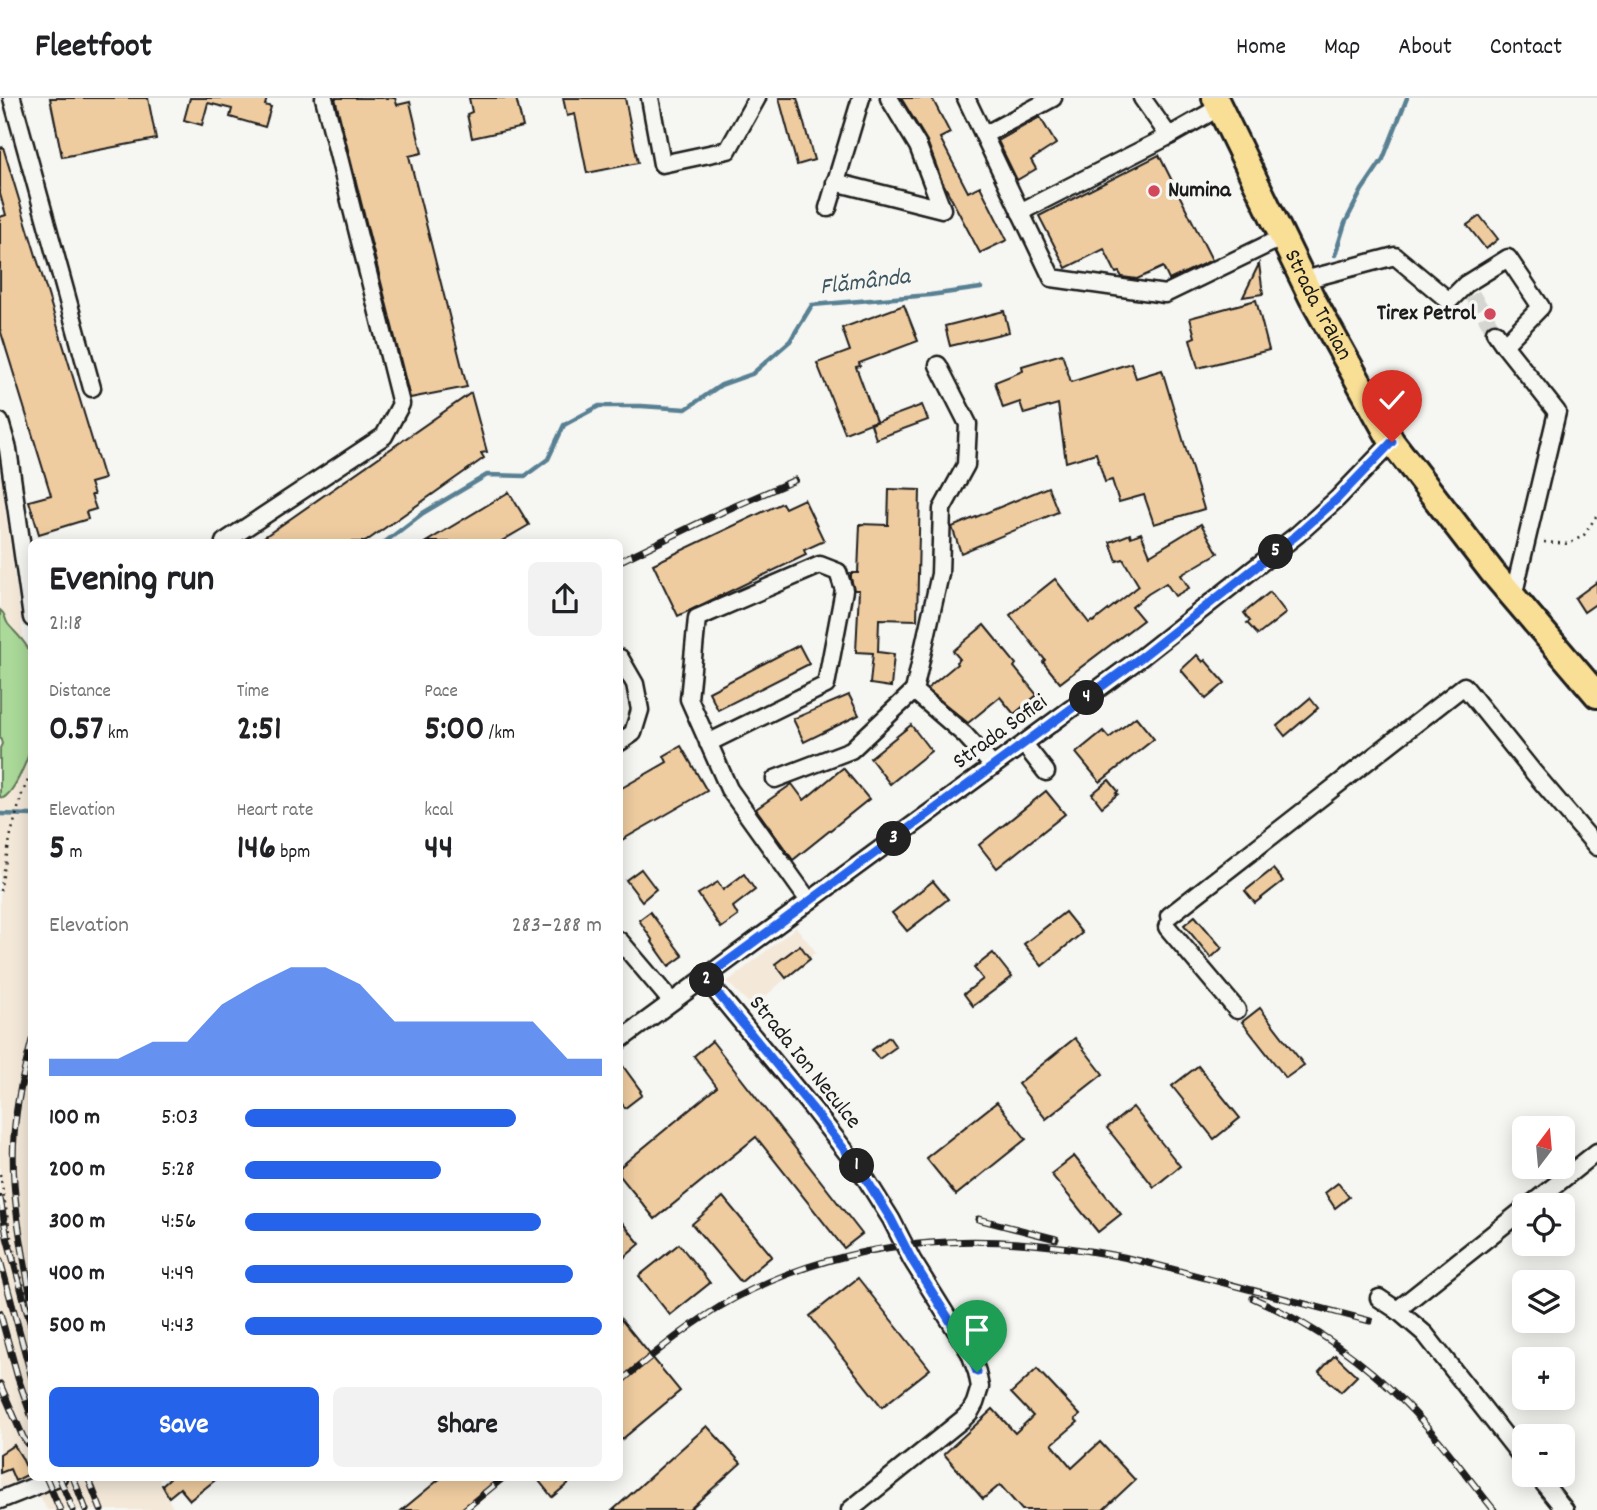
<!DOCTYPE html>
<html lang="en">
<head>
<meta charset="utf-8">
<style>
  body { margin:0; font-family:Dekko,sans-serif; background:#f2f2f2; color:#202124; height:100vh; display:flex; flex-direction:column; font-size:26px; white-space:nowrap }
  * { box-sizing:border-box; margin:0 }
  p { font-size:23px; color:#757577 }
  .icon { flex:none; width:38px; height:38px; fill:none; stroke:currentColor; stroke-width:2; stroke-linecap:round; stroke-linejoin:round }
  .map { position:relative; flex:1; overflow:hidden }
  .panel { position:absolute; left:28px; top:441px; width:595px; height:942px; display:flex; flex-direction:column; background:#fff; border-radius:10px; box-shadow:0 4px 18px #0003 }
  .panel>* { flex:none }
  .needle { width:46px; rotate:16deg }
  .tools { position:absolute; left:1512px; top:1018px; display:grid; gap:14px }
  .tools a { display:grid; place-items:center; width:63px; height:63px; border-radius:10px; background:#fff; box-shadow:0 4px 18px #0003; font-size:35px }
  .pin { position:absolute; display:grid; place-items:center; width:60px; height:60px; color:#fff; margin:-72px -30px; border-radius:50% 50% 50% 0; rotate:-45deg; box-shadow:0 0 7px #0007 }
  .pin .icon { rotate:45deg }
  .km { position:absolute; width:35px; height:35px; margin:-18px; border-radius:50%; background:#222; color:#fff; font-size:19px; line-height:35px; text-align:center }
  .round { display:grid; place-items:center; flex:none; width:74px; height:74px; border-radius:10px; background:#f2f2f2 }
  .summary { display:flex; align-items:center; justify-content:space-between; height:119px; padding:0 21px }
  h1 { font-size:38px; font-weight:700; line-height:52px }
  .figures { display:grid; grid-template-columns:repeat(3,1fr); gap:10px; height:119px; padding:7px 21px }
  .figures div { display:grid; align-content:center }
  .figures b { font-size:35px; font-weight:700 }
  .figures small { font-size:19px; font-weight:400 }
  .figures p { font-size:19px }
  .chart { height:196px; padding:14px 21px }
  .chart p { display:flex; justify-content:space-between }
  .chart svg { width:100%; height:126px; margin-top:7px; fill:#2563eb; opacity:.7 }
  .action { display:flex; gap:14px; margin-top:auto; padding:14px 21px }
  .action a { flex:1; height:80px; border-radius:10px; background:#2563eb; color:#fff; font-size:28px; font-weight:700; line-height:80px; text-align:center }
  .action a+a { background:#f2f2f2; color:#202124 }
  ul { padding:0 21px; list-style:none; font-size:23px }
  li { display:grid; grid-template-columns:112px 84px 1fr; align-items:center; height:52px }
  li i { height:18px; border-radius:9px; background:#2563eb }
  header { display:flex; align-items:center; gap:42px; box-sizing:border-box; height:98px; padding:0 35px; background:#fff; border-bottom:2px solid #e0e0e0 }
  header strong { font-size:33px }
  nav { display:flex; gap:38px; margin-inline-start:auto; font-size:24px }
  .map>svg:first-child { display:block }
</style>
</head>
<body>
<header>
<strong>Fleetfoot</strong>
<nav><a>Home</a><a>Map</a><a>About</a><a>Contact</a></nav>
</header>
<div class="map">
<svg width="1597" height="1412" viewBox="0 0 1597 1412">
  <rect width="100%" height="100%" fill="#f6f6f2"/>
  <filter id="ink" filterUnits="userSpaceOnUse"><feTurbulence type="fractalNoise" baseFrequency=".0143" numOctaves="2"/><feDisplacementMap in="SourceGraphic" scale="14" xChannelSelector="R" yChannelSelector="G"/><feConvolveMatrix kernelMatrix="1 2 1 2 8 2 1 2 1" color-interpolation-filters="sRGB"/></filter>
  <g filter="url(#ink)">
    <!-- built -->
    <g fill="#f4e9d9">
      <polygon points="0,375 23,536 32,664 32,1379 158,1379 161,1387 174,1412 47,1412 30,1379 0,1390"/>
      <polygon points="796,829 816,854 753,909 727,884"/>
    </g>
    <!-- green -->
    <path fill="#aad999" stroke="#637a5a" stroke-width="2" d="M 0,512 C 6,516 4,520 8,526 C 16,536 29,546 32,561 C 33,571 32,583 32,594 C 32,610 33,627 32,643 C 30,657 15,694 3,700 L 0,699 L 0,650 L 2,646 L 0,639 Z"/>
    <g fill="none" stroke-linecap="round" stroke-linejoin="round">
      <!-- stream -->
      <g stroke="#598093" stroke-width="4.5">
        <polyline points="1335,157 1345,125 1362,92 1383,61 1407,0"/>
        <polyline points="385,444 423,415 487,377 525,378 548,361 564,327 599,308 641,308 686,311 721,287 752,276 790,243 812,207 930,197 981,190"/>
        <polyline points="0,716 32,717"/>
      </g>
    </g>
    <!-- building -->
    <g fill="#efcca0" stroke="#1c1c1c" stroke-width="2">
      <polygon points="50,0 148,0 156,41 62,59"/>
      <polygon points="190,0 267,0 265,7 271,9 265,29 230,19 232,11 208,5 202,27 184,22"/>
      <polygon points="335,0 395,0 397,7 410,4 422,55 409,58 467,289 410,300"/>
      <polygon points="469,0 516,0 523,29 472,40 467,16 472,14"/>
      <polygon points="563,0 625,0 638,65 587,75 575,16 567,18"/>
      <polygon points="779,0 797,0 814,62 797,67"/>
      <polygon points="901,0 932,0 950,35 940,40 968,94 980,88 1007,142 980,155 942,83 927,43"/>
      <polygon points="1040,19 1056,46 1031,62 1036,71 1017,82 998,43"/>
      <polygon points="3,49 104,381 90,385 94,397 91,397 96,411 86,414 88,421 39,436 29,403 51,397 0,231 0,119 6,117 0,96 0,50"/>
      <polygon points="1159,57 1212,162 1169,182 1163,169 1137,181 1122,179 1119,174 1116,175 1104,151 1066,170 1039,118"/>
      <polygon points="1480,118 1498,141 1486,151 1467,127"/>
      <polygon points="1259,166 1263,196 1243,199"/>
      <polygon points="1256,202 1269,252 1198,270 1190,241 1195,239 1190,220"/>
      <polygon points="904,207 918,243 859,265 860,268 856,269 876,323 845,335 817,265 850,253 842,230"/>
      <polygon points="1004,213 1009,234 950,248 945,228"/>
      <polygon points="1062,256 1071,284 1131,265 1136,280 1162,272 1204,411 1154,426 1144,397 1119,404 1112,382 1105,384 1096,355 1066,364 1058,306 1024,316 1020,304 1003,310 995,284 1023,273 1022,268"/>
      <polygon points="471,295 487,354 481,355 484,360 365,444 257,444"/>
      <polygon points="922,307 928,322 876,341 871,326"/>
      <polygon points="1048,389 1058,414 961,455 952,429"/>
      <polygon points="889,391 920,392 917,522 879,521 878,554 894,556 891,589 870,586 873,555 856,554 859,492 854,492 851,480 851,475 858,475 860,426 888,427"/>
      <polygon points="509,394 529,427 500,444 426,444"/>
      <polygon points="804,401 824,443 804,452 806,457 678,518 653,466 782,405 785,410"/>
      <polygon points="1201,426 1218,455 1181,477 1189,490 1175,498 1166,485 1148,496 1132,509 1143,522 1060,585 1043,564 1045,562 1010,517 1055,481 1089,525 1092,523 1093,524 1139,488 1123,461 1117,463 1110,444 1130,436 1131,439 1141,435 1150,457"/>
      <polygon points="1597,484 1597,505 1584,514 1575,500"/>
      <polygon points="1270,494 1286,515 1258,537 1247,525 1250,523 1244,515"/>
      <polygon points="984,527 1016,566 1014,569 1037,597 1014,616 1000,599 968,625 927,591 957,566 956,564 960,561 953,553"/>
      <polygon points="799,547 809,566 718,612 709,594"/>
      <polygon points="1197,557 1203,564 1205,562 1225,585 1206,601 1181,572"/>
      <polygon points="849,597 859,617 804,644 793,621"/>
      <polygon points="1310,600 1318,610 1285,638 1277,628"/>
      <polygon points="1136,619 1154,641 1100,684 1076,655 1103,633 1109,640"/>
      <polygon points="911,627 931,653 890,686 870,660"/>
      <polygon points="681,648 707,693 620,743 620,691 667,664 664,658"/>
      <polygon points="843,670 869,701 793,762 756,711 792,686 804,702"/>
      <polygon points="1109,682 1118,693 1116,695 1118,696 1102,709 1092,696"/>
      <polygon points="1046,693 1065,716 997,770 979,747"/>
      <polygon points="641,771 656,791 642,803 626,782"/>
      <polygon points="1273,771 1283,783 1255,805 1245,793"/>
      <polygon points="744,776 755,792 733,809 738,818 721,830 698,796 718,784 723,792"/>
      <polygon points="933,783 948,801 907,833 892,815"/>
      <polygon points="650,814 683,858 669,868 652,844 653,843 639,822"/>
      <polygon points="1065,814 1082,835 1042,868 1024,846"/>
      <polygon points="1195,818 1222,850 1211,860 1184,827"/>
      <polygon points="800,847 810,861 786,880 775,866"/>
      <polygon points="993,855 1012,879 973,908 964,896 983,881 974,870"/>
      <polygon points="1260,910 1304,967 1286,980 1242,924"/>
      <polygon points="889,939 896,949 879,961 872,952"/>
      <polygon points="1075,940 1103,976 1046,1021 1018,986"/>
      <polygon points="712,943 862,1136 844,1150 756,1039 655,1121 620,1078 620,1069 717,989 694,958"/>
      <polygon points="620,964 641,993 640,994 642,997 625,1010 620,1003"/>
      <polygon points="1198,968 1240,1020 1214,1041 1172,988"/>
      <polygon points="997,1004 1026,1041 956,1097 926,1060"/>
      <polygon points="1133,1009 1180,1068 1154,1089 1107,1030"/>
      <polygon points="1074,1058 1121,1116 1098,1134 1051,1076"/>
      <polygon points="1338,1085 1349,1099 1335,1110 1325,1095"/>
      <polygon points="723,1099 772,1158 741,1184 692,1126"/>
      <polygon points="620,1122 640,1146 620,1163"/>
      <polygon points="679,1146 710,1185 670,1217 639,1178"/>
      <polygon points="858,1180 930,1271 882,1309 810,1218"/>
      <polygon points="620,1220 680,1293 620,1343"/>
      <polygon points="1335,1257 1357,1278 1341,1294 1319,1274"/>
      <polygon points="1037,1271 1080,1317 1075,1321 1078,1324 1052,1346 1072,1370 1100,1344 1135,1382 1103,1412 1022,1412 1000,1387 983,1401 944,1356 993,1311 1015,1335 1033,1318 1011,1295"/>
      <polygon points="707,1328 741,1365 689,1412 613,1412"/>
      <polygon points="14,1347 22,1360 29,1376 15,1383 10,1371 0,1375 0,1356"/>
      <polygon points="171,1379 219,1379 190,1402 180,1390 169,1399 162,1387"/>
      <polygon points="442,1379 503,1379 463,1412 402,1412"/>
      <polygon points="536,1379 576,1379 552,1399"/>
    </g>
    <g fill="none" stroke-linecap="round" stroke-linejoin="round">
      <!-- minor-tunnel -->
      <polyline stroke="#d5d5d2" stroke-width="16" stroke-dasharray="16 8" stroke-linecap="butt" points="1472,197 1495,234"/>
      <defs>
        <g id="minor">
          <polyline points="12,0 92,290"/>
          <polyline points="650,0 662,66 728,52 757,0"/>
          <polyline points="966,0 1052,180 1165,196 1283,139"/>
          <polyline points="1142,0 1169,38"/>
          <polyline points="984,37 1053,0"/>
          <polyline points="835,84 942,111 918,48 889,0"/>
          <polyline points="828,110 861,0"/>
          <polyline points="1020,114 1169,38 1220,9"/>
          <polyline points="1304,182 1395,158 1449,203 1466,186 1508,160 1541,209 1504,247"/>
          <polyline points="1495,234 1504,247 1557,314 1513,499"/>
          <polyline points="938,267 968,326 966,367 942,411 940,476 914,593 965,637 993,668"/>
          <polyline points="0,324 8,351 32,520"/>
          <polyline points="224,444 384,338 401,306 324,0"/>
          <polyline points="620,560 635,586 640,612 633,635 620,644"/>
          <polyline points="708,645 826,587 844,492 838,474 820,467 697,520 689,601 729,691 809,803"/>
          <polyline points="1024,646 1046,674"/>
          <polyline points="775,681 851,652 914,593"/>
          <polyline points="1169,818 1464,588 1534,675 1597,749"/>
          <polyline points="1167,829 1237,912"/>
          <polyline points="620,843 671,903"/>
          <polyline points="705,880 812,1010 861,1073 891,1121 912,1162 970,1255 977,1274 980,1289 975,1305 970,1314 963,1321 850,1412"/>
          <polyline points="620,942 1143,558 1298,436 1337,401 1392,344"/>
          <polyline points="1529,1108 1597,1054"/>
          <polyline points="1379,1200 1397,1212 1524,1111"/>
          <polyline points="1397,1212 1425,1236 1524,1362"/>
          <polyline points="1537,1377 1565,1412"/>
          <polyline points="0,1402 58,1379"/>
        </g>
        <g id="highway">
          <path id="s1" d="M 1215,0 L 1312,200 L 1392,344 L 1493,475 L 1597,597"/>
        </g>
      </defs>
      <!-- minor casing -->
      <use href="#minor" stroke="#1c1c1c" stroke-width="21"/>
      <!-- highway casing -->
      <use href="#highway" stroke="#1c1c1c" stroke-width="30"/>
      <!-- path -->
      <g stroke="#1c1c1c" stroke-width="2.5" stroke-dasharray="2 5" stroke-linecap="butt">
        <polyline points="1544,444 1569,446 1584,437 1597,417"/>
        <polyline points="0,793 11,736 22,696 32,673"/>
        <polyline points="0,1076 12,1145 30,1211 32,1249"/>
      </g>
      <!-- minor -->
      <use href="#minor" stroke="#f6f6f2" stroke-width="16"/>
      <!-- highway -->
      <use href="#highway" stroke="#f9df96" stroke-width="24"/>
      <defs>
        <g id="rail">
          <polyline points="620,463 726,412 795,382"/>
          <path d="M 32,942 C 24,973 16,1005 14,1038 C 10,1093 22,1150 32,1205"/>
          <polyline points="0,1100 7,1139 32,1231"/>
          <polyline points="978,1121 1056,1141"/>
          <polyline points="0,1162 32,1280"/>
          <path d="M 1253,1200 C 1310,1225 1361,1261 1405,1305 C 1438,1338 1465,1376 1494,1412"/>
          <polyline points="0,1215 18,1280 32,1320"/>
          <path d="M 620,1284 C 656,1254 693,1223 735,1200 C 752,1191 770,1183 788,1176 C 896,1135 1006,1137 1118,1158 C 1152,1165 1186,1175 1221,1184 C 1270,1197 1320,1210 1370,1223"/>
          <polyline points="0,1286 23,1339 32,1351"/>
          <polyline points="46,1379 60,1412"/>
          <polyline points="59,1379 73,1412"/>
          <polyline points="73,1379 86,1412"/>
          <polyline points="88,1379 101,1412"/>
          <polyline points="464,1412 504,1379"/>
        </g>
      </defs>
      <!-- rail casing -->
      <use href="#rail" stroke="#1c1c1c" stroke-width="7"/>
      <!-- rail -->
      <use href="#rail" stroke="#f6f6f2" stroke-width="4.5" stroke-dasharray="13" stroke-linecap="butt"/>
    </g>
  </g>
  <g fill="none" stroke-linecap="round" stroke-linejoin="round" filter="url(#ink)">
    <defs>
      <polyline id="route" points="977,1274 970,1255 912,1162 891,1121 861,1073 812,1010 705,880 1143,558 1298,436 1337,401 1392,344"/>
    </defs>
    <!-- route casing -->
    <use href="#route" stroke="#fff" stroke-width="14"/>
    <!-- route -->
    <use href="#route" stroke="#2563eb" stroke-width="9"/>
  </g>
  <!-- markers -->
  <g fill="#d1495b" stroke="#f6f6f2" stroke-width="2.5">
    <circle cx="1154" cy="93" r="7"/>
    <circle cx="1490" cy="216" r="7"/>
  </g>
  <g text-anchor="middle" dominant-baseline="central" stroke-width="7" stroke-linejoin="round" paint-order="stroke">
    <!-- poi labels -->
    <g font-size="23" font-weight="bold" fill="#1c1c1c" stroke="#f6f6f2" text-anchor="start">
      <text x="1168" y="93">Numina</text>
      <text x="1476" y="216" text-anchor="end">Tirex Petrol</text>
    </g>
    <!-- street labels -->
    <g font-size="23" fill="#1c1c1c" stroke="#f6f6f2">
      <text stroke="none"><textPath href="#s1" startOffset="231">Strada Trаian</textPath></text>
      <text transform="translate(1001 635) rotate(-36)">Strada Sofiei</text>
      <text transform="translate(804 965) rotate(51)">Strada Ion Neculce</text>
    </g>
    <!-- water labels -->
    <g font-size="24" font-style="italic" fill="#3f5661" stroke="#f6f6f2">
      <text transform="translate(865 185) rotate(-7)">Flămânda</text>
    </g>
  </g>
</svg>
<div class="tools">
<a><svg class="needle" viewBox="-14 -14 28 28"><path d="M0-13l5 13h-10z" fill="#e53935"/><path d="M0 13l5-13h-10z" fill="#757577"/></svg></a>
<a><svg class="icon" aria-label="locate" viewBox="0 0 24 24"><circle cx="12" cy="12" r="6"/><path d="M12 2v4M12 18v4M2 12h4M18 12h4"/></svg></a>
<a><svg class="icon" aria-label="layers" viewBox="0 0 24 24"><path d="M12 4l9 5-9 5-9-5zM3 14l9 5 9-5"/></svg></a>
<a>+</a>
<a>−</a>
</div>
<div class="pin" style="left:977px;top:1274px;background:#1e9e55"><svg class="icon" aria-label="arrive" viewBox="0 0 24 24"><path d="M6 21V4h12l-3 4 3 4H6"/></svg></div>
<div class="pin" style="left:1392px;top:344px;background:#d93025"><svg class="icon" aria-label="check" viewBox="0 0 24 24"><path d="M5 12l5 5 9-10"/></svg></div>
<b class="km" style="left:857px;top:1068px">1</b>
<b class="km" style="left:707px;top:882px">2</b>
<b class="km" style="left:894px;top:741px">3</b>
<b class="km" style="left:1087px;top:600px">4</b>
<b class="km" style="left:1276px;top:454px">5</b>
<section class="panel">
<div class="summary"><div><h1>Evening run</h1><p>21:18</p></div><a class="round"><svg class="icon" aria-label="share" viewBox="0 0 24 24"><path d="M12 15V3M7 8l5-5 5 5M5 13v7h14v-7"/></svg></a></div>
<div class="figures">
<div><p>Distance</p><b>0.57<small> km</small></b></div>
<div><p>Time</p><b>2:51</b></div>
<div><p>Pace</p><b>5:00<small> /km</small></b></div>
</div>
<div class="figures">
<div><p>Elevation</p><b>5<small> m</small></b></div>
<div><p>Heart rate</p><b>146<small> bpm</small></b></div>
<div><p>kcal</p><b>44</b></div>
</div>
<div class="chart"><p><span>Elevation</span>283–288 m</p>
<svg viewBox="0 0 160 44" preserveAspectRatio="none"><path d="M0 44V38L10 38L20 38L30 32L40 32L50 19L60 12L70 6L80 6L90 12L100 25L110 25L120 25L130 25L140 25L150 38L160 38V44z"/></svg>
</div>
<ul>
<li><b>100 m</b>5:03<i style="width:76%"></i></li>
<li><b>200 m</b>5:28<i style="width:55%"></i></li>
<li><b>300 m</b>4:56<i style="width:83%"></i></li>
<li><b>400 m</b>4:49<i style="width:92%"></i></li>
<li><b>500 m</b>4:43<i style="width:100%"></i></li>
</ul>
<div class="action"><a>Save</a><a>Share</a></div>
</section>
</div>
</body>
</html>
